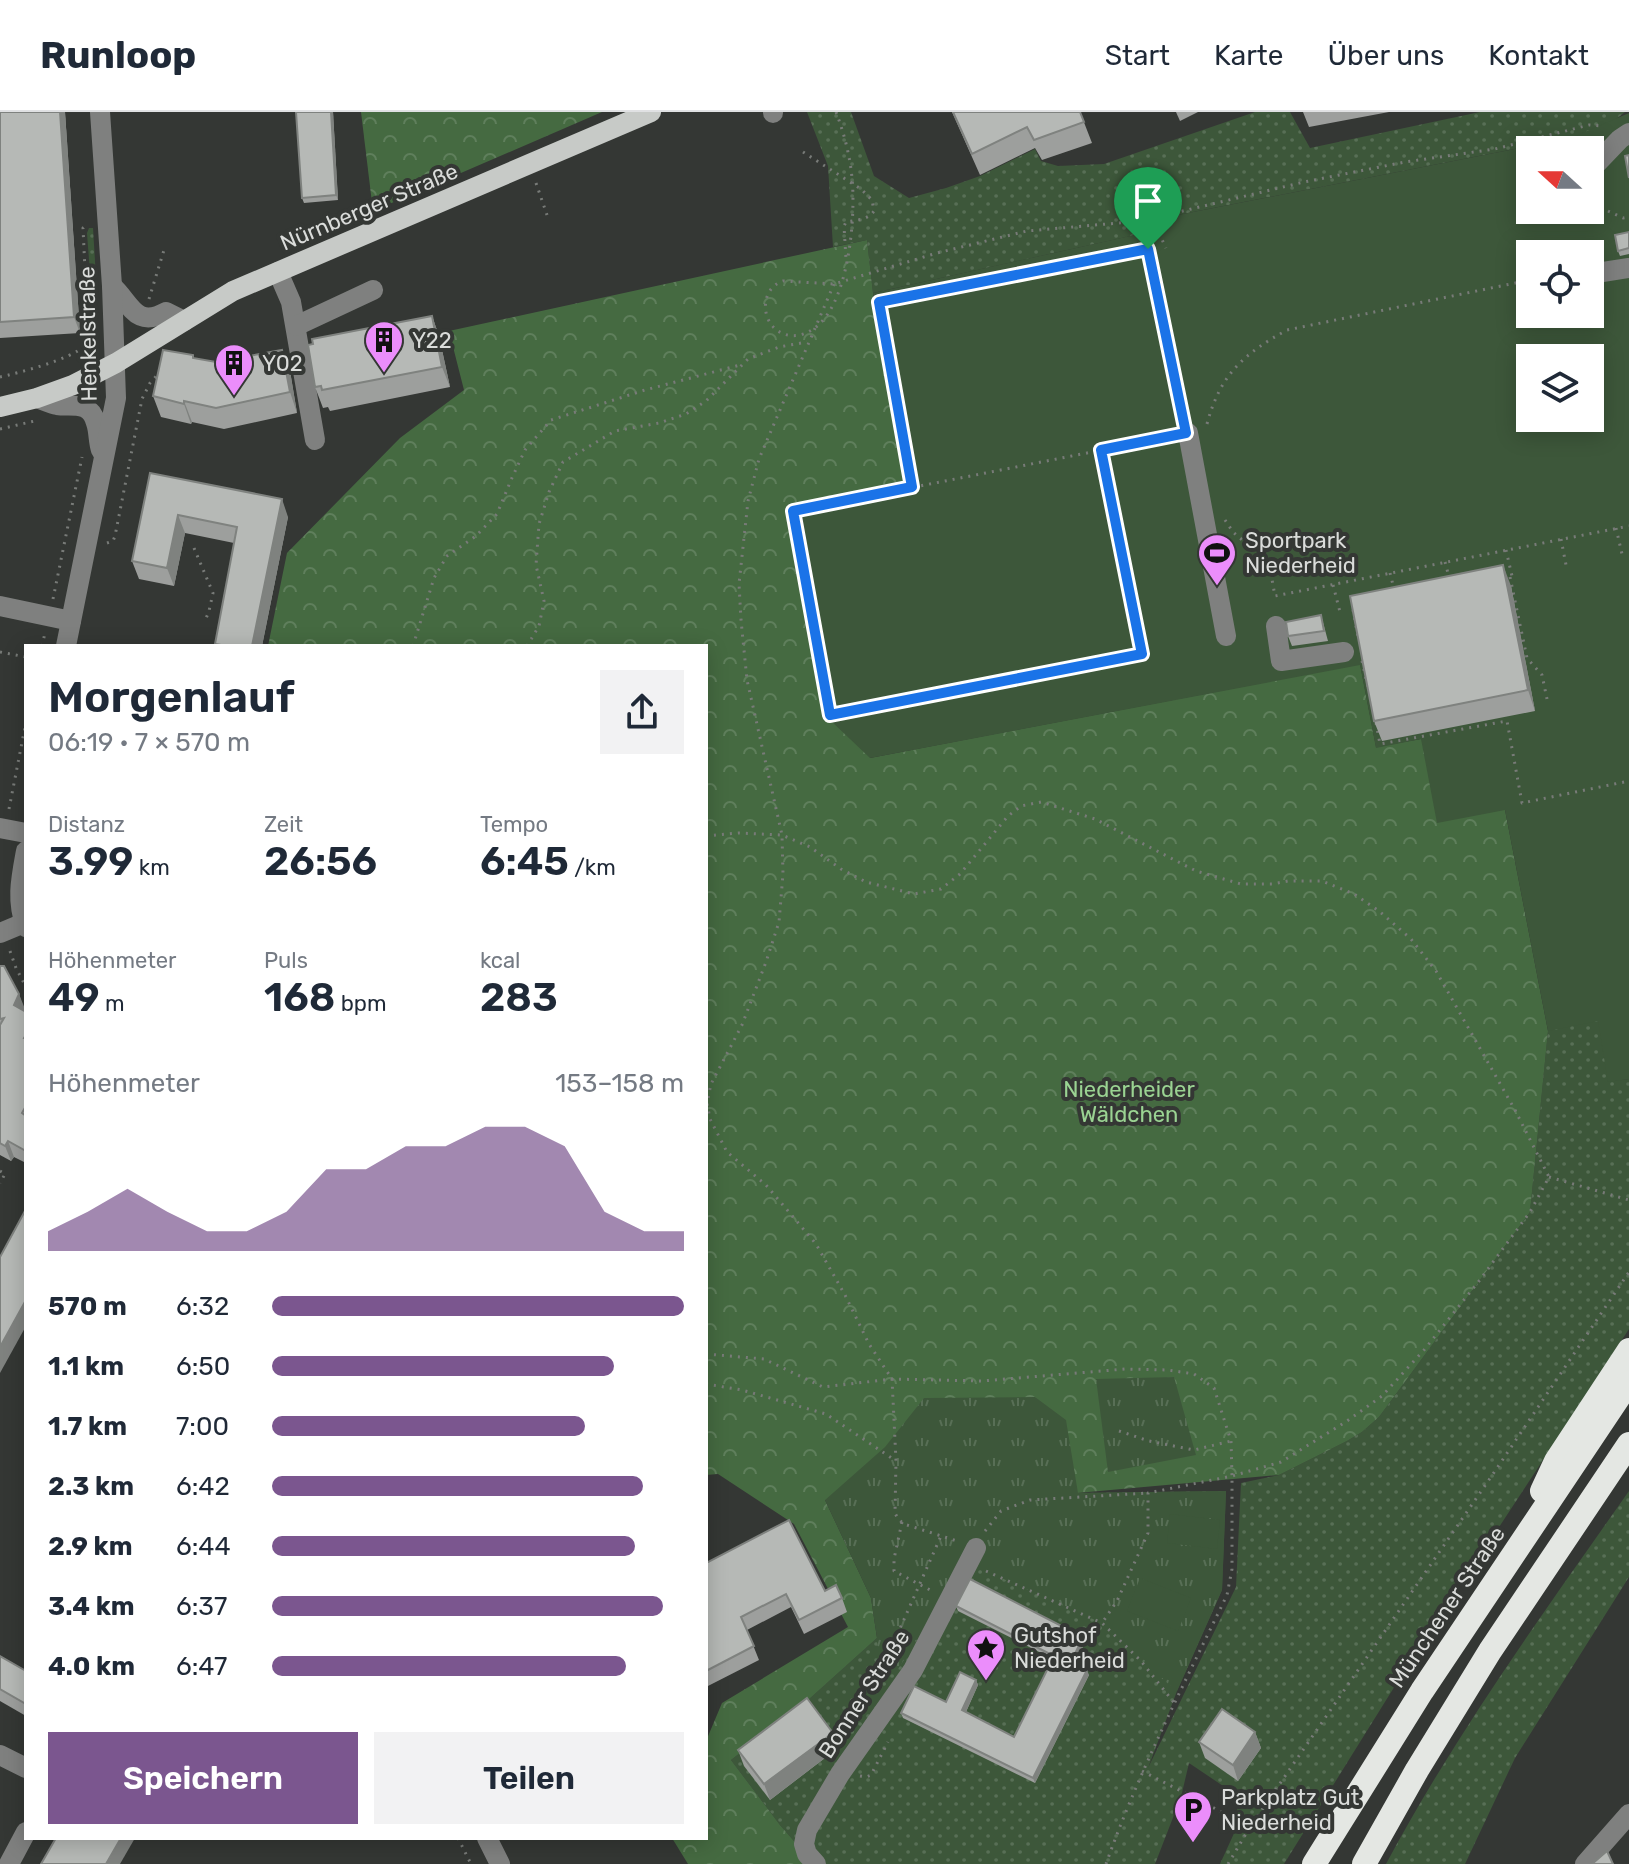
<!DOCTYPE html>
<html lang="de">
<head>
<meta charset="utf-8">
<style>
  body { margin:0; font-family:Rubik,sans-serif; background:#f2f2f3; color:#1f2937; height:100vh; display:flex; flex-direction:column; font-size:30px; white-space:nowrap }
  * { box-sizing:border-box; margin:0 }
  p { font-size:26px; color:#747a83 }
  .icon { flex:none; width:44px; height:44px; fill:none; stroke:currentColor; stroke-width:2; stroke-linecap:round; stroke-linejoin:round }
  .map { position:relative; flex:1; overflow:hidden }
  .sheet { position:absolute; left:24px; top:532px; width:684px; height:1196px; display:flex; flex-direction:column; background:#fff; border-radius:0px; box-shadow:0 4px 20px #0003 }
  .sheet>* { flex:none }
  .needle { width:52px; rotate:291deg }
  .buttons { position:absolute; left:1516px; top:24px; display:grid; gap:16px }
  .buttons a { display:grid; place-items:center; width:88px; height:88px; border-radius:0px; background:#fff; box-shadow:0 4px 20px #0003; font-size:40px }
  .pin { position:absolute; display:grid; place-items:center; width:68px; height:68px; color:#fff; margin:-82px -34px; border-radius:50% 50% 50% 0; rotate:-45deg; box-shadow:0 0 8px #0007 }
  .pin .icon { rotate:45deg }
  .round { display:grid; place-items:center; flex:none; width:84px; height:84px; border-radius:0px; background:#f2f2f3 }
  .head { display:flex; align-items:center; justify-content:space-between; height:136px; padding:0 24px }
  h1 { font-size:44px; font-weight:600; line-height:60px }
  .metrics { display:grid; grid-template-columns:repeat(3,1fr); gap:12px; height:136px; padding:8px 24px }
  .metrics div { display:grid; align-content:center }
  .metrics b { font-size:40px; font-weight:600 }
  .metrics small { font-size:22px; font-weight:400 }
  .metrics p { font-size:22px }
  .chart { height:224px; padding:16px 24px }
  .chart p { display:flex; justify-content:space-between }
  .chart svg { width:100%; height:144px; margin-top:8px; fill:#7b568f; opacity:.7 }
  .action { display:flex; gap:16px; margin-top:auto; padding:16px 24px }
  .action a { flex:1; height:92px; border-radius:0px; background:#7b568f; color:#fff; font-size:32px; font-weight:600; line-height:92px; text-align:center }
  .action a+a { background:#f2f2f3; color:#1f2937 }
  ul { padding:0 24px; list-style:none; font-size:26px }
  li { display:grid; grid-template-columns:128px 96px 1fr; align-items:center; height:60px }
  li i { height:20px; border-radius:10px; background:#7b568f }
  header { display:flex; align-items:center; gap:48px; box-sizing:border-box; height:112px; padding:0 40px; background:#fff; border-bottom:2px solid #e0e1e3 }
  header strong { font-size:38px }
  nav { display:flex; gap:44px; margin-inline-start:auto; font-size:28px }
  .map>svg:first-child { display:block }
</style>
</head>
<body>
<header>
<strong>Runloop</strong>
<nav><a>Start</a><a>Karte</a><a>Über uns</a><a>Kontakt</a></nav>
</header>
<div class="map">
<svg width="1629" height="1752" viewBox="0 0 1629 1752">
  <defs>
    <pattern id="grass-dots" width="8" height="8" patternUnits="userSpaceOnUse" patternTransform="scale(2)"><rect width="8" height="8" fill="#3d573a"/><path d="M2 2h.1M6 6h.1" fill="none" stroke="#586f56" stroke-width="1.8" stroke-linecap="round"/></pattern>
    <pattern id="forest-crowns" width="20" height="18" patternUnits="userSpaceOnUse" patternTransform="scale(2)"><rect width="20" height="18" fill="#456a41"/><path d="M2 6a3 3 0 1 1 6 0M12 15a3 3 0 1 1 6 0" fill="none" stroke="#5f7f5c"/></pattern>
    <pattern id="park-tufts" width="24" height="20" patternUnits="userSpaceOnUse" patternTransform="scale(2)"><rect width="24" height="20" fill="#3d573a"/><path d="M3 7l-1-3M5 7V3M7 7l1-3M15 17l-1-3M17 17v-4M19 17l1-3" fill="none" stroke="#586f56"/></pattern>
  </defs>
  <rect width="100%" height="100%" fill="#343734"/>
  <!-- grass -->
  <g fill="url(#grass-dots)">
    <polygon points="807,0 851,0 874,64 909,86 946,76 980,64 1035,37 1041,49 1058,54 1104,52 1255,0 1290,0 1310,36 1480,0 1625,0 1610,12 1571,26 1147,109 1149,120 873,181 867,128 833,135 828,54"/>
    <polygon points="89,116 93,116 97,183 93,183 91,174 87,121"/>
    <polygon points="1629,789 1608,969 1629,967 1629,1217 1398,1569 1284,1752 1220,1752 1236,1717 1238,1684 1189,1651 1181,1685 1155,1752 814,1752 780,1713 731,1648 807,1589 877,1526 1077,1381 1226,1379 1222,1478 1177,1579 1148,1656 1236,1475 1241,1371 1279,1363 1347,1329 1362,1320 1379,1305 1530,1100 1548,919"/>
    <path d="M 1629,1379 L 1629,1465 L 1515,1646 L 1465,1752 L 1386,1752 C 1456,1621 1544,1500 1629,1379 Z"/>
  </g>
  <!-- forest -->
  <g fill="url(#forest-crowns)">
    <polygon points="361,0 602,0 373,99"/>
    <polygon points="867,128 873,181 911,373 870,646 1360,552 1376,635 1421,627 1505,698 1548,919 1530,1100 1379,1305 1362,1320 1347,1329 1279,1363 1077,1381 825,1388 871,1486 877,1526 807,1589 731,1648 780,1713 814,1752 688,1752 672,1726 706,1726 706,1629 722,1591 848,1515 794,1412 718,1362 706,1363 706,534 268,534 287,441 400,326 464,278 449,219"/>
  </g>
  <!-- park -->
  <g fill="url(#park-tufts)">
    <polygon points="1174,1265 1196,1343 1108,1360 1096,1267"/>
    <polygon points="1035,1285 1066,1308 1078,1381 1226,1379 1222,1478 1177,1579 1141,1549 1102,1511 968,1451 896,1560 878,1547 877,1526 871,1486 825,1388 885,1335 924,1286"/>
  </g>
  <!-- garden -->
  <g fill="#3d573a" fill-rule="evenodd">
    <path d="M 1629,1 L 1629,967 L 1608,970 L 1598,909 L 1548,919 L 1505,698 L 1437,711 L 1421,627 L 1376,636 L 1360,553 L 870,646 L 830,608 L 789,398 L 911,373 L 873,181 L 1148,120 L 1147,109 L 1571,26 ZM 1530,38 L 1590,38 L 1590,98 L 1530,98 ZM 1530,142 L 1590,142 L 1590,202 L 1530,202 ZM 1530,246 L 1590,246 L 1590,306 L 1530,306 Z"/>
    <polygon points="1170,1402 1220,1408 1217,1437 1167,1431"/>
    <polygon points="1140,1466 1191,1486 1178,1519 1127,1499"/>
  </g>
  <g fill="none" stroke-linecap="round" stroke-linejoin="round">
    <!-- path -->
    <g stroke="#787b78" stroke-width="3" stroke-dasharray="2 6" stroke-linecap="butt">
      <path d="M 836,0 C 844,21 850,44 852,66 C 856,105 849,201 808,220 C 799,225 787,225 778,219 C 760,207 761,176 783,169 L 834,172 L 937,141 L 1027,119 L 1141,109 L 1304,70 L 1405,50 L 1495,37 L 1589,13 L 1603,14"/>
      <path d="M 803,40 L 861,77 L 872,88 L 874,99 C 868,108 856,108 846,110 L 844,114 L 846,147"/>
      <polyline points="536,71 547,103"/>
      <polyline points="1608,99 1623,106 1629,105"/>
      <polyline points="1154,106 1156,115 1166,136"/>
      <polyline points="1141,109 1182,305"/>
      <polyline points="834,172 759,347 748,389 739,472 741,508 747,568 782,723 783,762 779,810 766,850 742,913 711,972 707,991 710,1007 727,1040 766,1073 816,1132 845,1183 869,1232 892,1267 896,1349 895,1401 898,1407 904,1412 957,1429"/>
      <polyline points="149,187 164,138"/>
      <path d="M 0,265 C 18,261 72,247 84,234 C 87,230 87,228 88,223 L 83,116 L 87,113"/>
      <path d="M 1207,312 C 1220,263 1243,242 1287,218 L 1530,168"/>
      <polyline points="0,317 39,308"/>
      <polyline points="1101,338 1142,542 830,603 793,399 1168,325"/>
      <polyline points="912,374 879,190 1148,137"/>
      <polyline points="1225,408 1233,420 1269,451 1275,484 1629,414"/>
      <polyline points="1616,416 1622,442"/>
      <polyline points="1561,427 1566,453"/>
      <polyline points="107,431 113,429 115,424 142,287 150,271 160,260"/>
      <polyline points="194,436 213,481 209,499 205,509"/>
      <polyline points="1506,438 1512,464"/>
      <polyline points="1445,450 1449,465"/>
      <polyline points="1390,461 1394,477"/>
      <polyline points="1510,465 1527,546 1542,563 1547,587"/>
      <polyline points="1333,473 1340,500"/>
      <polyline points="53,487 82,345"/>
      <polyline points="1353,498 1358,525"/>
      <polyline points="42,534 45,521"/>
      <polyline points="413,534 434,466 447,444 476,424 497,402 511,368 525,338 551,308 645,278 740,253"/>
      <polyline points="527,534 539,514 544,489 536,453 539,412 549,380 563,350 615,319 659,311 686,302 706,289 748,247 779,235 807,230"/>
      <polyline points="0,540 26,545"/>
      <polyline points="1362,549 1369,580"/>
      <polyline points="1376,611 1380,632 1507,609 1522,691 1629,669"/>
      <polyline points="9,697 26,610"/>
      <path d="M 706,724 L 738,721 L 782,723 L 810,735 L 841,757 L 866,770 L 914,782 L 941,777 L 960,762 L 1008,704 L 1021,694 L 1041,690 L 1095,707 L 1196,759 L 1241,772 L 1272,772 L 1288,769 L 1322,769 L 1354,782 L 1379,799 L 1411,827 L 1436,859 L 1515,998 L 1549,1065 L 1530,1100 L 1479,1169 L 1424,1238 L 1382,1284 L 1347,1309 L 1281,1350 L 1232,1364 L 1232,1457 L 1227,1483 C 1184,1572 1139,1659 1106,1752"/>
      <polyline points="10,839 16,856 26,875"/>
      <polyline points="0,1059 5,1062 0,1071"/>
      <polyline points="1549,1065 1629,1088"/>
      <polyline points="706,1242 764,1247 823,1275 892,1267 982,1269 1125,1257 1168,1258 1194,1262 1214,1276 1231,1329 1232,1364 1148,1381 1148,1421 1117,1489 1102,1511"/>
      <polyline points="706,1272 742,1278 826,1302 896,1349"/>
      <polyline points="1119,1319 1149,1329 1194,1338 1231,1329"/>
      <polyline points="902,1410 894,1447 894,1459 932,1479"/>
      <polyline points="985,1419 1001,1399 1030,1388 1148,1381"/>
      <polyline points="986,1459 1102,1511 1141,1549 1175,1592"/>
      <polyline points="896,1546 894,1530 941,1424"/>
      <polyline points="1142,1659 1249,1714"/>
      <polyline points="860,1664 866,1665 871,1663 888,1630"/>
      <polyline points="458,1726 471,1752"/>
      <polyline points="1228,1752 1250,1715 1493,1362 1629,1160"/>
    </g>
    <!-- minor -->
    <g stroke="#7f807f" stroke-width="20">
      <polyline points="773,0 773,1"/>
      <polyline points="1597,51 1620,27 1629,21"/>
      <polyline points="278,160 291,190 315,328"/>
      <polyline points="1590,162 1629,156"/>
      <path d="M 112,174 C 131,191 135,217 166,200 L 184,209"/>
      <polyline points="296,214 373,178"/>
      <path d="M 37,286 C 43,288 51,292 57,293 C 72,295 90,288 96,311 C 99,319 98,329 101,338"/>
      <polyline points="1188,321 1226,524"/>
      <polyline points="0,494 71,509"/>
      <polyline points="1276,514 1281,549 1344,540"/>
      <polyline points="66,534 116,286 112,174 100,0"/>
      <polyline points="0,716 26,721"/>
      <path d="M 26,739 C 21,766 16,789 26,815"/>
      <polyline points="0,821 24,811"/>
      <polyline points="0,1643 26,1656"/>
      <polyline points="487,1726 500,1752"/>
      <polyline points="9,1752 26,1720"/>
      <polyline points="816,1752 807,1742 804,1732 807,1718 840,1662 913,1558 976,1436"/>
      <polyline points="1585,1752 1629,1702"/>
    </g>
    <!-- major -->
    <polyline stroke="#c7cac7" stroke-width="20" points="0,295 37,286 73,273 116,251 233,179 651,0"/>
    <!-- highway -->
    <g stroke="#e4e7e3" stroke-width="24">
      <polyline points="1542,1379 1556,1349 1629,1238"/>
      <polyline points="1314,1752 1422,1579 1629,1270"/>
      <polyline points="1364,1752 1417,1658 1490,1539 1629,1332"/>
    </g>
  </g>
  <!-- wall -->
  <g fill="#9d9f9d">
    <polygon points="0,0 65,0 80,221 0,226"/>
    <polygon points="333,0 338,88 304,91 302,86"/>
    <polygon points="952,0 1080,0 1092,31 1042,48 1035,36 980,63"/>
    <polygon points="1176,0 1198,0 1180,9"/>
    <polygon points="1303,0 1389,0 1309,15"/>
    <polygon points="1629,120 1629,142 1620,144 1618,139"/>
    <polygon points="432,204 439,224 450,275 330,299 328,295 323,296 315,275"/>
    <polygon points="282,238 290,259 297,301 224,317 192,310 191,312 161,305 153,284 193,243 194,246 216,250"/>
    <polygon points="150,361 288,405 262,534 216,534 215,532 234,431 185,421 174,474 139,467 132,449"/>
    <polygon points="1511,474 1535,599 1382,629 1374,609"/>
    <polygon points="1321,503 1328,529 1292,534 1288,524"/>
    <polygon points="0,854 19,882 24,899 26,900 26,1051 14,1045 11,1049 0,1043"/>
    <polygon points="706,1451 825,1479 842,1486 847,1500 804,1522 791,1495 747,1518 759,1548 706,1575"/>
    <polygon points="956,1494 1083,1525 1085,1530 1075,1552 1089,1563 1035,1671 903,1606 901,1601 946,1590 976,1568 978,1573 966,1600 1014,1625 1053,1547 958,1499"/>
    <polygon points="0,1544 26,1559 26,1604 0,1589"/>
    <polygon points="1255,1620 1261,1636 1238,1669 1205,1646 1199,1630"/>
    <polygon points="833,1621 838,1636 770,1688 744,1654 738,1638"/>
  </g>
  <!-- shaded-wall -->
  <g fill="#7f827f">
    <polygon points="60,0 65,0 80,221 74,205"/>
    <polygon points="331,0 333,0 338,88 336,83"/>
    <polygon points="432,204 439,224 450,275 442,255"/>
    <polygon points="282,238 290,259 297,301 290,280"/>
    <polygon points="184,289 192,310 191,312 184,292"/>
    <polygon points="282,387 288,405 262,534 252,534"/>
    <polygon points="178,403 185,421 174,474 167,456"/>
    <polygon points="1503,453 1511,474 1535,599 1528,578"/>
    <polygon points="19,882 25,897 20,908 14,893"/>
    <polygon points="8,1029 14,1045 11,1049 5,1034"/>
    <polygon points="26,1188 26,1214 0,1261 0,1235"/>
    <polygon points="1083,1525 1085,1530 1073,1555 1071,1550"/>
    <polygon points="1087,1558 1089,1563 1035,1671 1033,1666"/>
    <polygon points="976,1568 978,1573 964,1604 962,1598"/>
    <polygon points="1255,1620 1261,1636 1238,1669 1233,1653"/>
    <polygon points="833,1621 838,1636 770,1688 764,1672"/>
    <polygon points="121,1726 135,1726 120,1752 106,1752"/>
  </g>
  <!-- building -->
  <g fill="#b6b9b6" stroke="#7f827f" stroke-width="2">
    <polygon points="0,0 60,0 74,205 0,210"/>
    <polygon points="296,0 331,0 336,83 302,86"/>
    <polygon points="953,0 1080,0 1084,10 1034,28 1027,15 972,42"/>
    <polygon points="1629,43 1629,66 1625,44"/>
    <polygon points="1629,120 1629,136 1618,139 1615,123"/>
    <polygon points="432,204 442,255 322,278 321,274 315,275 308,233 313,232 312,227"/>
    <polygon points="163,238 193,243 193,246 216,250 282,238 290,280 216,296 184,289 184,292 153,284"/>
    <polygon points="150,361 282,387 252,534 227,534 215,532 237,415 178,403 167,456 132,449"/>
    <polygon points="1503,453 1528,578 1374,609 1350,484"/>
    <polygon points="1321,503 1324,519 1288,524 1286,510"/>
    <polygon points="0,854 4,854 19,882 14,893 26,900 26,923 24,926 26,927 26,994 22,1001 26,1004 26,1039 8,1029 5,1034 0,1031 0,913 4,906 0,907"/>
    <polygon points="26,1097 26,1188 0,1235 0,1145"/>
    <polygon points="789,1408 825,1479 836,1473 842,1486 799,1508 786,1482 741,1505 754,1534 706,1559 706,1451"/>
    <polygon points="970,1467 1083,1525 1071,1550 1087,1558 1033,1666 901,1601 914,1574 946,1590 960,1560 976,1568 962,1598 1014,1625 1054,1544 956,1494"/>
    <polygon points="0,1544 26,1559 26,1592 0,1577"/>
    <polygon points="807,1586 833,1621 764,1672 738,1638"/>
    <polygon points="1222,1597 1255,1620 1233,1653 1199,1630"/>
    <polygon points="56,1726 121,1726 106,1752 41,1752"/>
    <polygon points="1607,1739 1613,1752 1592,1752"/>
  </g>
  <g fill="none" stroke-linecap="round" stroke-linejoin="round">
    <defs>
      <polygon id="route" points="1148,137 1186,321 1101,338 1142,542 830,603 793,399 912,375 879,190"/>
    </defs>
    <!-- route casing -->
    <use href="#route" stroke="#fff" stroke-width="16"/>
    <!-- route -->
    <use href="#route" stroke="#1a73e8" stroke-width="10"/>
  </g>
  <!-- icons -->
  <defs>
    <symbol id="building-pin" viewBox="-11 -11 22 30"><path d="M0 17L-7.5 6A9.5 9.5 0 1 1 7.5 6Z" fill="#eb8dfb" stroke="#343734"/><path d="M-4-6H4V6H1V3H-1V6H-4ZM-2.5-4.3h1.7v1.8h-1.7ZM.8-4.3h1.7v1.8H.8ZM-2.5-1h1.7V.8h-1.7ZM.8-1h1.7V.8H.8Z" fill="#111"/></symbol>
    <symbol id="stadium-pin" viewBox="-11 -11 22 30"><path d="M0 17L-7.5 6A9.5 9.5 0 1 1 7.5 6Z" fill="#eb8dfb" stroke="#343734"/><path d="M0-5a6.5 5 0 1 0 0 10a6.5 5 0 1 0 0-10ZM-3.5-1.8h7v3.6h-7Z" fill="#111"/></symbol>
    <symbol id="sight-pin" viewBox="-11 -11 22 30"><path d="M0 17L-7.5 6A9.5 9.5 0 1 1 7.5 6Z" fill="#eb8dfb" stroke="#343734"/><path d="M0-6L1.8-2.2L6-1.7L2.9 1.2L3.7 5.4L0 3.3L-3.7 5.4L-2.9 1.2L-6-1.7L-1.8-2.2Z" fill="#111"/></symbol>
    <symbol id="parking-pin" viewBox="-11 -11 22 30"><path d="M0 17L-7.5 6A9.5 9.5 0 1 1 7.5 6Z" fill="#eb8dfb" stroke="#343734"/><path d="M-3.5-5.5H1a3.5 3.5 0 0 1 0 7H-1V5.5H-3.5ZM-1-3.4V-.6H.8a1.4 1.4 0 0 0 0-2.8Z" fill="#111"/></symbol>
  </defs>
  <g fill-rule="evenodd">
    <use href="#building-pin" x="362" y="206" width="44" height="60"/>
    <use href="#building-pin" x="212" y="229" width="44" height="60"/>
    <use href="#stadium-pin" x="1195" y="419" width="44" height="60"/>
    <use href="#sight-pin" x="964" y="1514" width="44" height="60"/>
    <use href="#parking-pin" x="1171" y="1676" width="44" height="60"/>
  </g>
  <g text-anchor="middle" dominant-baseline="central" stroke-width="8" stroke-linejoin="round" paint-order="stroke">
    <!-- street labels -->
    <g font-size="22" fill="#dadcda" stroke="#343734">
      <text transform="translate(369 95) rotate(-23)">Nürnberger Straße</text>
      <text transform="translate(88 222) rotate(-91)">Henkelstraße</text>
      <text transform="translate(1447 1495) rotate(-56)">Münchener Straße</text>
      <text transform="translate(864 1582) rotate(-57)">Bonner Straße</text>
    </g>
    <!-- poi labels -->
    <g font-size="22" fill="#dadcda" stroke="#343734" text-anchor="start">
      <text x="412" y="228">Y22</text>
      <text x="262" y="251">Y02</text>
      <text x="1245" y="428">Sportpark<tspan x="1245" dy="25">Niederheid</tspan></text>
      <text x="1014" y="1523">Gutshof<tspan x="1014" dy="25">Niederheid</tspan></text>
      <text x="1221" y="1685">Parkplatz Gut<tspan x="1221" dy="25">Niederheid</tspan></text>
    </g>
    <!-- park labels -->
    <g font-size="22" fill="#9ad392" stroke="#343734">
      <text x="1129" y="977">Niederheider<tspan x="1129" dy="25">Wäldchen</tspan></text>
    </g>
  </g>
</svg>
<div class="buttons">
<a><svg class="needle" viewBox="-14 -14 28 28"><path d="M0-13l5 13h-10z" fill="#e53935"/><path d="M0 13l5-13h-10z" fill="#747a83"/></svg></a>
<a><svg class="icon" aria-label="locate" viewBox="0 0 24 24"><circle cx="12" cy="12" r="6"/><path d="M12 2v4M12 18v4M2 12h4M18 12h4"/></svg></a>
<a><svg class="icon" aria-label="layers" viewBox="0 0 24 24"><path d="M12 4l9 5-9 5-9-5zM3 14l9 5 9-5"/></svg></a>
</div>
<div class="pin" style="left:1148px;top:137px;background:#1e9e55"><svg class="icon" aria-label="arrive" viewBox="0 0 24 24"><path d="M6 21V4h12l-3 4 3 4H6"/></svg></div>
<section class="sheet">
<div class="head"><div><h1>Morgenlauf</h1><p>06:19 · 7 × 570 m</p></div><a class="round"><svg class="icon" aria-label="share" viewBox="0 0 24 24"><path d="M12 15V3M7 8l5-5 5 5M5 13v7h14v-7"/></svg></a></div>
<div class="metrics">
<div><p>Distanz</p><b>3.99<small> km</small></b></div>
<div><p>Zeit</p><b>26:56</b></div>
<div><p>Tempo</p><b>6:45<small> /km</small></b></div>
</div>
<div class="metrics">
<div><p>Höhenmeter</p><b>49<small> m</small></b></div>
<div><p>Puls</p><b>168<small> bpm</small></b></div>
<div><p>kcal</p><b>283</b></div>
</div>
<div class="chart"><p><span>Höhenmeter</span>153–158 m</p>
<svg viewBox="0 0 160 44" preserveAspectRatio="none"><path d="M0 44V38L10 32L20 25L30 32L40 38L50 38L60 32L70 19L80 19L90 12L100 12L110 6L120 6L130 12L140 32L150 38L160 38V44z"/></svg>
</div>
<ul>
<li><b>570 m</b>6:32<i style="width:100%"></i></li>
<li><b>1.1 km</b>6:50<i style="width:83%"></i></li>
<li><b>1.7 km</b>7:00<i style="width:76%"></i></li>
<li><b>2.3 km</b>6:42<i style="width:90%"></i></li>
<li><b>2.9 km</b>6:44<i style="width:88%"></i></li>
<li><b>3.4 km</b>6:37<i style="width:95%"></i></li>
<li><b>4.0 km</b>6:47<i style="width:86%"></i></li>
</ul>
<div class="action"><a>Speichern</a><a>Teilen</a></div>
</section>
</div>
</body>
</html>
